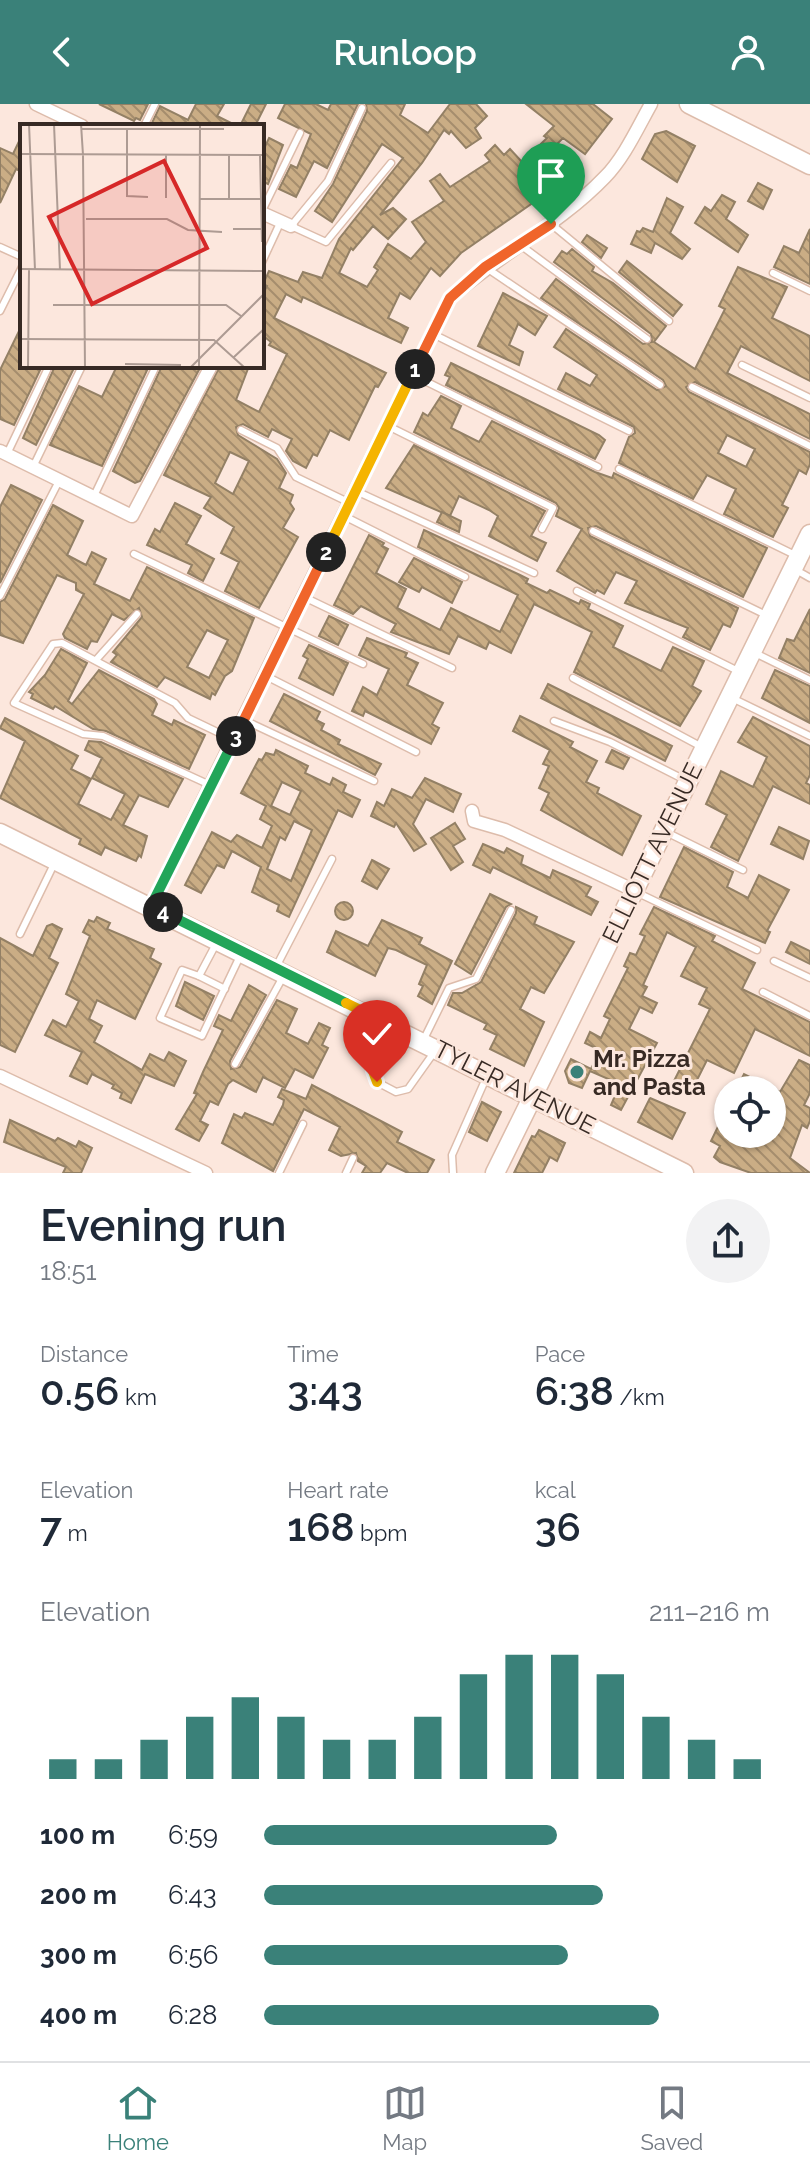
<!DOCTYPE html>
<html lang="en">
<head>
<meta charset="utf-8">
<style>
  body { margin:0; font-family:Raleway,sans-serif; background:#f2f2f3; color:#1f2937; height:100vh; display:flex; flex-direction:column; font-size:30px; white-space:nowrap }
  * { box-sizing:border-box; margin:0 }
  p { font-size:26px; color:#747a83 }
  .icon { flex:none; width:44px; height:44px; fill:none; stroke:currentColor; stroke-width:2; stroke-linecap:round; stroke-linejoin:round }
  .map { position:relative; height:1069px; overflow:hidden }
  .side { display:flex; flex-direction:column; background:#fff; flex:1 }
  .side>* { flex:none }
  .controls { position:absolute; left:714px; top:972px; display:grid; gap:16px }
  .controls a { display:grid; place-items:center; width:72px; height:72px; border-radius:50%; background:#fff; box-shadow:0 2px 6px #0004; font-size:40px }
  .pin { position:absolute; display:grid; place-items:center; width:68px; height:68px; color:#fff; margin:-82px -34px; border-radius:50% 50% 50% 0; rotate:-45deg; box-shadow:0 0 8px #0007 }
  .pin .icon { rotate:45deg }
  .km { position:absolute; width:40px; height:40px; margin:-20px; border-radius:50%; background:#222; color:#fff; font-size:22px; line-height:40px; text-align:center }
  .round { display:grid; place-items:center; flex:none; width:84px; height:84px; border-radius:42px; background:#f2f2f3 }
  .overview { display:flex; align-items:center; justify-content:space-between; height:136px; padding:0 40px }
  h1 { font-size:44px; font-weight:600; line-height:60px }
  .stats { display:grid; grid-template-columns:repeat(3,1fr); gap:12px; height:136px; padding:8px 40px }
  .stats div { display:grid; align-content:center }
  .stats b { font-size:40px; font-weight:600 }
  .stats small { font-size:22px; font-weight:400 }
  .stats p { font-size:22px }
  .chart { height:224px; padding:16px 40px }
  .chart p { display:flex; justify-content:space-between }
  .chart svg { width:100%; height:144px; margin-top:8px; stroke:#3a8179; stroke-width:6 }
  ul { padding:0 40px; list-style:none; font-size:26px }
  li { display:grid; grid-template-columns:128px 96px 1fr; align-items:center; height:60px }
  li i { height:20px; border-radius:10px; background:#3a8179 }
  header { display:flex; justify-content:space-between; align-items:center; height:104px; padding:0 40px; background:#3a8179; color:#fff; font-size:36px; font-weight:600 }
  .tab-bar { display:flex; justify-content:space-around; align-items:center; height:112px; border-top:2px solid #e0e1e3; background:#fff; font-size:22px; color:#747a83 }
  .tab-bar a { display:grid; justify-items:center; gap:4px }
  .tab-bar .current { color:#3a8179 }
  .map>svg:first-child { display:block }
</style>
</head>
<body>
<header><svg class="icon" aria-label="back" viewBox="0 0 24 24"><path d="M15 5l-7 7 7 7"/></svg>Runloop<svg class="icon" aria-label="person" viewBox="0 0 24 24"><circle cx="12" cy="8" r="4"/><path d="M4 21q1-7 8-7t8 7"/></svg></header>
<div class="map">
<svg width="810" height="1069" viewBox="0 0 810 1069">
  <defs>
    <pattern id="building-back-hatch" width="6" height="6" patternUnits="userSpaceOnUse" patternTransform="scale(2)"><rect width="6" height="6" fill="#caad85"/><path d="M-1 5l2 2M0 0l6 6M5-1l2 2" fill="none" stroke="#a58d6d"/></pattern>
  </defs>
  <rect width="100%" height="100%" fill="#fce7dd"/>
  <!-- building -->
  <g fill="url(#building-back-hatch)" stroke="#938065" stroke-width="2" fill-rule="evenodd">
    <polygon points="99,0 148,0 140,16 136,14 134,17"/>
    <polygon points="196,0 224,0 217,12 237,22 151,21 160,2 188,16"/>
    <polygon points="251,0 266,0 255,22 240,22"/>
    <polygon points="285,0 316,0 328,6 331,0 358,0 327,64 314,57 296,93 279,85 291,61 297,64 311,30 278,14"/>
    <path d="M 366,0 L 405,0 L 400,11 L 428,29 L 450,0 L 476,0 L 487,12 L 475,24 L 481,34 L 466,44 L 451,27 L 449,30 L 444,26 L 422,59 L 380,111 L 393,104 L 406,115 L 388,135 L 373,122 L 353,146 L 351,144 L 339,169 L 367,183 L 378,166 L 374,163 L 388,140 L 411,155 L 426,138 L 412,118 L 444,97 L 430,77 L 440,70 L 450,83 L 490,57 L 485,51 L 495,41 L 504,51 L 510,45 L 522,58 L 547,34 L 544,32 L 554,22 L 526,0 L 593,0 L 612,15 L 585,50 L 563,34 L 549,48 L 563,62 L 541,84 L 544,87 L 534,98 L 461,149 L 440,172 L 431,164 L 410,195 L 400,189 L 388,214 L 408,224 L 401,239 L 303,193 L 301,198 L 286,190 L 274,214 L 386,269 L 378,283 L 375,282 L 349,336 L 330,326 L 317,352 L 313,350 L 306,364 L 293,357 L 286,347 L 292,335 L 272,325 L 268,333 L 243,320 L 236,323 L 238,331 L 277,355 L 286,369 L 279,384 L 293,391 L 290,399 L 294,405 L 283,424 L 298,433 L 259,504 L 225,487 L 239,458 L 221,449 L 234,423 L 204,404 L 211,393 L 164,371 L 220,262 L 249,262 L 236,296 L 259,308 L 287,250 L 269,241 L 271,238 L 262,231 L 262,192 L 267,182 L 263,180 L 269,167 L 298,178 L 303,168 L 322,174 L 339,135 L 403,54 L 382,40 L 332,118 L 315,107 L 333,80 L 367,7 ZM 230,348 L 249,357 L 233,390 L 215,379 Z"/>
    <polygon points="666,27 695,42 677,78 642,55 655,30"/>
    <polygon points="22,31 22,68 16,65 0,99 0,44 13,50"/>
    <polygon points="269,34 283,41 268,80 262,77 262,49"/>
    <polygon points="758,79 772,86 763,105 748,97"/>
    <polygon points="722,91 735,98 726,115 748,131 738,148 695,119 705,103 711,107"/>
    <polygon points="667,94 683,103 670,129 690,145 682,155 655,139 651,149 631,140 637,127 640,128 643,124 653,128"/>
    <polygon points="810,125 810,180 774,163 784,142 799,149"/>
    <polygon points="587,131 607,144 601,154 582,138"/>
    <path d="M 572,145 L 594,163 L 592,167 L 613,179 L 666,222 L 654,238 L 695,265 L 725,205 L 719,202 L 738,163 L 787,183 L 772,214 L 810,232 L 810,277 L 741,242 L 727,269 L 810,310 L 810,335 L 695,278 L 686,283 L 689,288 L 810,348 L 810,360 L 806,370 L 799,366 L 782,401 L 788,404 L 773,433 L 724,410 L 736,385 L 707,371 L 693,395 L 619,359 L 629,333 L 635,329 L 634,323 L 558,285 L 566,269 L 590,282 L 597,271 L 554,243 L 566,225 L 657,286 L 666,282 L 663,276 L 541,194 L 556,175 L 643,240 L 652,238 L 651,230 L 554,158 L 562,147 L 567,150 ZM 727,331 L 755,345 L 746,363 L 718,349 Z"/>
    <polygon points="627,157 682,201 673,212 619,168"/>
    <polygon points="503,189 547,212 535,231 518,220 509,241 523,248 519,261 478,242"/>
    <polygon points="22,221 22,262 42,262 14,321 0,315 0,266"/>
    <polygon points="451,259 599,331 605,336 595,355 446,281 450,273 445,271"/>
    <polygon points="55,262 75,262 36,341 23,334"/>
    <polygon points="117,262 149,262 102,362 50,341 79,282 102,293"/>
    <polygon points="162,262 201,262 140,377 135,379 113,367"/>
    <polygon points="441,292 461,302 451,324 479,338 492,317 595,368 612,374 614,369 767,444 743,493 596,422 588,424 590,432 738,504 732,519 730,523 723,520 710,546 683,533 688,524 625,499 637,477 616,468 604,490 597,486 595,489 557,467 582,425 556,412 559,404 556,399 414,328 423,309 428,312"/>
    <polygon points="414,341 545,407 531,432 546,439 537,457 489,432 498,412 489,406 459,392 450,412 386,384"/>
    <polygon points="11,381 42,396 0,479 0,403"/>
    <polygon points="175,399 201,412 186,440 214,455 203,477 188,469 192,461 147,441 155,425 160,428"/>
    <path d="M 53,401 L 83,417 L 67,451 L 86,461 L 92,448 L 106,455 L 94,480 L 130,497 L 147,463 L 254,514 L 232,567 L 225,572 L 215,591 L 212,589 L 210,595 L 165,573 L 157,583 L 111,558 L 117,551 L 113,548 L 142,513 L 139,504 L 124,516 L 112,510 L 97,538 L 91,537 L 87,545 L 65,534 L 63,530 L 84,490 L 76,486 L 76,479 L 57,471 L 23,539 L 0,531 L 0,498 L 5,495 ZM 207,526 L 228,536 L 209,574 L 187,563 Z"/>
    <polygon points="442,408 461,417 459,428 437,418"/>
    <polygon points="424,426 520,471 528,475 526,479 547,489 550,486 579,500 581,496 590,500 588,505 623,522 613,543 661,567 673,543 704,557 692,582 701,587 680,622 574,568 592,528 534,500 511,549 489,538 486,545 458,532 449,550 391,528 396,520 361,502 353,510 334,501 369,431 384,439 382,442 388,445 376,469 406,485 397,504 440,526 451,504 500,528 518,491 418,443"/>
    <polygon points="414,454 462,478 452,499 422,483 419,488 399,478"/>
    <polygon points="810,505 810,569 779,554 787,535 794,537"/>
    <polygon points="329,512 348,521 338,541 319,532"/>
    <polygon points="367,534 407,549 405,553 418,559 407,581 443,599 432,620 439,624 431,640 365,607 363,612 352,607 363,583 377,591 389,565 359,551"/>
    <polygon points="309,541 348,559 333,591 299,574 308,555 303,552"/>
    <polygon points="61,545 87,559 68,597 72,600 99,566 154,595 157,600 152,611 172,621 174,616 205,631 189,665 106,627 93,625 55,602 53,605 31,594 33,590 29,588 45,571"/>
    <polygon points="775,566 810,582 810,619 762,594"/>
    <polygon points="548,580 672,642 665,657 541,594"/>
    <polygon points="284,590 320,608 316,616 324,620 321,626 340,636 338,640 381,660 375,671 270,617"/>
    <polygon points="520,612 573,638 570,643 597,657 586,678 599,684 597,689 641,712 622,751 541,706 549,689 539,684 549,662 543,660 550,646 513,627"/>
    <polygon points="753,613 810,642 810,671 806,679 810,681 810,700 773,682 738,757 711,743 727,711 706,700 721,667 753,683 767,653 738,638"/>
    <polygon points="5,614 78,652 71,665 91,675 78,700 111,716 125,690 92,674 102,654 85,646 89,637 101,638 183,675 168,703 139,691 123,721 147,732 141,753 139,751 136,757 105,743 101,751 79,740 81,735 0,694 25,637 0,624"/>
    <path d="M 276,646 L 308,662 L 305,669 L 330,681 L 333,674 L 346,681 L 343,688 L 360,696 L 352,713 L 338,706 L 289,813 L 277,807 L 279,801 L 252,788 L 261,763 L 232,747 L 224,764 L 217,761 L 201,789 L 185,781 L 212,728 L 231,738 L 237,731 L 262,744 L 272,722 L 260,715 L 266,702 L 241,689 L 259,655 L 262,656 L 266,649 L 274,651 ZM 282,678 L 301,687 L 290,711 L 271,702 ZM 294,717 L 312,726 L 291,777 L 267,765 L 280,733 L 285,736 Z"/>
    <polygon points="612,646 629,654 623,665 606,658"/>
    <polygon points="425,674 461,690 453,708 426,695 413,720 426,740 414,747 396,719 394,723 371,712 377,698 384,702 392,685 412,694"/>
    <polygon points="455,719 465,735 453,742 463,758 451,766 431,734"/>
    <polygon points="779,723 809,737 803,755 771,740"/>
    <polygon points="483,740 504,749 507,744 523,752 521,760 550,774 553,766 591,783 586,792 598,798 591,811 493,763 490,769 473,761"/>
    <polygon points="684,743 733,768 727,783 748,794 759,771 789,786 767,827 770,828 765,839 660,793"/>
    <polygon points="372,756 389,765 377,785 362,777"/>
    <polygon points="490,790 511,800 506,803 471,870 455,860"/>
    <circle cx="344" cy="807" r="9"/>
    <polygon points="516,803 537,813 534,820 574,838 544,889 531,883 520,905 544,918 524,962 490,945 497,931 484,925 487,920 448,901 453,889 462,889 481,878 516,809"/>
    <polygon points="654,803 715,832 712,837 755,859 742,885 810,918 810,952 755,925 734,969 707,956 693,984 674,977 710,905 699,900 707,884 681,872 696,843 667,828 643,881 647,883 642,892 657,899 652,909 640,903 629,925 657,939 621,1006 611,1001 620,980 590,967 582,984 569,979 565,967 571,955 591,965 600,946 585,939 590,928 601,934 610,915 604,912 628,864 624,862 630,849 636,851 645,832 640,830"/>
    <polygon points="97,813 110,819 107,825 154,845 150,854 161,860 135,915 97,896 89,915 102,922 94,938 142,966 150,950 164,957 169,948 186,957 174,982 145,970 131,999 120,994 122,989 112,984 114,981 92,970 87,980 70,972 82,948 45,931 53,916 66,923 79,897 66,890 90,832 83,828 89,816 94,818"/>
    <polygon points="382,816 422,834 419,840 452,857 432,900 418,892 423,882 419,880 427,861 396,846 388,844 375,872 327,848 336,827 368,842"/>
    <polygon points="52,820 62,825 49,854 58,859 15,948 0,941 0,834 33,852 47,822"/>
    <polygon points="791,838 810,847 810,860 786,848"/>
    <polygon points="185,878 214,892 203,916 176,902"/>
    <polygon points="249,881 266,891 230,957 231,965 240,963 277,896 297,905 286,929 308,940 319,919 330,924 322,941 328,944 313,974 295,965 285,984 263,973 256,988 233,976 228,980 218,1001 210,997 200,1017 208,1021 199,1037 176,1025 197,990 194,989 203,968 223,926 214,922 219,911 231,917"/>
    <polygon points="799,956 810,961 810,989 804,1001 810,1004 810,1017 807,1024 802,1021 790,1054 810,1069 751,1069 720,1058 714,1053 720,1042 711,1037 728,1002 728,1030 772,1030 772,986 736,986 744,970 780,988"/>
    <polygon points="312,981 402,1028 397,1038 434,1056 427,1069 408,1069 387,1059 380,1069 362,1069 366,1062 358,1057 356,1049 341,1052 329,1046 340,1023 304,1005 273,1067 222,1039 234,1010 242,1014 245,1009 273,1021 283,1001 284,996 278,993 282,985 306,995"/>
    <polygon points="650,994 685,1009 672,1035 638,1018"/>
    <polygon points="482,998 501,1008 487,1037 469,1028"/>
    <polygon points="10,1016 55,1037 58,1034 76,1043 79,1037 92,1044 81,1069 63,1069 66,1063 4,1038"/>
    <polygon points="539,1026 565,1039 557,1057 550,1053 542,1069 514,1069 532,1032 535,1033"/>
  </g>
  <g fill="none" stroke-linecap="round" stroke-linejoin="round">
    <defs>
      <g id="lane">
        <polyline points="362,4 328,77 291,122 326,138 391,59"/>
        <polyline points="144,22 155,0"/>
        <polyline points="262,107 300,29"/>
        <polyline points="551,120 669,217"/>
        <polyline points="519,140 647,235"/>
        <polyline points="0,143 22,153"/>
        <polyline points="262,158 281,117"/>
        <polyline points="488,165 660,281"/>
        <polyline points="773,169 810,187"/>
        <polyline points="0,207 22,163"/>
        <polyline points="433,230 629,327"/>
        <polyline points="742,261 810,294"/>
        <polyline points="413,271 598,363"/>
        <polyline points="692,283 810,342"/>
        <polyline points="388,322 553,404 542,425"/>
        <polyline points="241,326 277,344 296,373 350,399"/>
        <polyline points="7,350 49,262"/>
        <polyline points="33,363 82,262"/>
        <polyline points="619,365 795,451"/>
        <polyline points="356,387 534,469"/>
        <polyline points="94,392 156,262"/>
        <polyline points="344,412 465,473"/>
        <polyline points="593,427 766,511"/>
        <polyline points="134,450 363,560"/>
        <polyline points="796,466 810,474"/>
        <polyline points="577,487 738,567"/>
        <polyline points="0,492 59,377"/>
        <polyline points="304,493 452,564"/>
        <polyline points="755,549 810,576"/>
        <polyline points="96,556 137,510"/>
        <polyline points="266,572 416,648"/>
        <polyline points="573,574 700,642"/>
        <polyline points="732,594 810,632"/>
        <polyline points="244,616 374,677"/>
        <polyline points="554,617 610,638 687,677"/>
        <polyline points="210,681 103,632 83,630 14,599 53,540 62,539 175,599 188,614 234,636"/>
        <polyline points="666,728 743,766"/>
        <polyline points="636,788 757,846"/>
        <polyline points="20,830 55,758"/>
        <polyline points="217,838 199,872 182,866 160,914 202,932 241,850"/>
        <polyline points="774,857 810,874"/>
        <polyline points="276,863 332,755"/>
        <polyline points="199,872 225,885"/>
        <polyline points="763,888 810,912"/>
        <polyline points="393,927 373,967 377,978 396,988 408,985 435,947"/>
        <polyline points="423,937 449,884 476,875 511,806"/>
        <polyline points="235,960 284,871"/>
        <polyline points="279,1069 303,1020"/>
        <polyline points="346,1069 353,1054"/>
        <polyline points="453,1069 452,1051 487,972"/>
      </g>
      <g id="street">
        <polyline points="36,0 82,22"/>
        <polyline points="262,109 291,122"/>
        <polyline points="0,347 132,412 211,262"/>
        <polyline points="472,707 474,717 505,726 633,786"/>
        <path d="M 151,802 L 450,194 C 499,150 559,121 605,73 C 624,54 638,23 651,0"/>
        <polyline points="0,972 206,1069"/>
      </g>
      <g id="secondary">
        <polyline points="689,0 810,61"/>
        <polyline points="0,729 684,1069"/>
        <polyline points="495,1069 810,430"/>
      </g>
    </defs>
    <!-- lane casing -->
    <use href="#lane" stroke="#ddbcab" stroke-width="9"/>
    <!-- street casing -->
    <use href="#street" stroke="#ddbcab" stroke-width="15"/>
    <!-- secondary casing -->
    <use href="#secondary" stroke="#ddbcab" stroke-width="21"/>
    <!-- lane -->
    <use href="#lane" stroke="#fff" stroke-width="6"/>
    <!-- street -->
    <use href="#street" stroke="#fff" stroke-width="12"/>
    <!-- secondary -->
    <use href="#secondary" stroke="#fff" stroke-width="18"/>
  </g>
  <g fill="none" stroke-linecap="round" stroke-linejoin="round">
    <defs>
      <polyline id="split-1" points="415,265 450,194 485,163 551,120"/>
      <polyline id="split-2" points="326,448 415,265"/>
      <polyline id="split-3" points="236,632 326,448"/>
      <polyline id="split-4" points="163,808 151,802 236,632"/>
      <polyline id="split-5" points="163,808 346,899"/>
      <polyline id="split-6" points="346,899 395,923 373,967 377,978"/>
    </defs>
    <!-- split-1 casing -->
    <use href="#split-1" stroke="#fff" stroke-width="16"/>
    <!-- split-2 casing -->
    <use href="#split-2" stroke="#fff" stroke-width="16"/>
    <!-- split-3 casing -->
    <use href="#split-3" stroke="#fff" stroke-width="16"/>
    <!-- split-4 casing -->
    <use href="#split-4" stroke="#fff" stroke-width="16"/>
    <!-- split-5 casing -->
    <use href="#split-5" stroke="#fff" stroke-width="16"/>
    <!-- split-6 casing -->
    <use href="#split-6" stroke="#fff" stroke-width="16"/>
    <!-- split-1 -->
    <use href="#split-1" stroke="#f0652b" stroke-width="10"/>
    <!-- split-2 -->
    <use href="#split-2" stroke="#f5b400" stroke-width="10"/>
    <!-- split-3 -->
    <use href="#split-3" stroke="#f0652b" stroke-width="10"/>
    <!-- split-4 -->
    <use href="#split-4" stroke="#22a559" stroke-width="10"/>
    <!-- split-5 -->
    <use href="#split-5" stroke="#22a559" stroke-width="10"/>
    <!-- split-6 -->
    <use href="#split-6" stroke="#f5b400" stroke-width="10"/>
  </g>
  <!-- markers -->
  <circle fill="#3a8179" stroke="#fce7dd" stroke-width="3" cx="577" cy="968" r="8"/>
  <g text-anchor="middle" dominant-baseline="central" stroke-width="6" stroke-linejoin="round" paint-order="stroke">
    <!-- street labels -->
    <g font-size="24" fill="#372a24" stroke="#fce7dd">
      <text transform="translate(652 749) rotate(-64)">ELLIOTT AVENUE</text>
      <text transform="translate(515 983) rotate(27)">TYLER AVENUE</text>
    </g>
    <!-- poi labels -->
    <g font-size="24" font-weight="bold" fill="#372a24" stroke="#fce7dd" text-anchor="start">
      <text x="593" y="954">Mr. Pizza<tspan x="593" dy="28">and Pasta</tspan></text>
    </g>
  </g>
  <!-- overview -->
  <g transform="translate(20 20)">
    <rect width="244" height="244" fill="#fce7dd"/>
    <path fill="none" stroke="#ad9b93" stroke-width="2" d="M 9,0 L 15,146M 34,0 L 40,146M 61,0 L 63,31M 62,5 L 204,5M 107,5 L 107,72 L 128,73M 0,30 L 244,31M 209,30 L 209,75M 63,31 L 65,244M 146,31 L 146,74M 240,31 L 242,118M 180,75 L 244,75M 66,95 L 147,95 L 168,106 L 202,108M 213,105 L 241,105M 0,145 L 244,147M 33,181 L 206,181 L 221,192M 0,215 L 194,216 L 225,244M 214,233 L 244,205M 105,240 L 161,241M 8,244 L 9,146M 170,244 L 244,170M 179,244 L 180,0"/>
    <path fill="#d62828" fill-opacity="0.15" stroke="#d62828" stroke-width="4" d="M 144,37 L 187,124 L 72,180 L 29,93 Z"/>
    <rect width="244" height="244" fill="none" stroke="#372a24" stroke-width="4"/>
  </g>
</svg>
<div class="controls">
<a><svg class="icon" aria-label="locate" viewBox="0 0 24 24"><circle cx="12" cy="12" r="6"/><path d="M12 2v4M12 18v4M2 12h4M18 12h4"/></svg></a>
</div>
<div class="pin" style="left:551px;top:120px;background:#1e9e55"><svg class="icon" aria-label="arrive" viewBox="0 0 24 24"><path d="M6 21V4h12l-3 4 3 4H6"/></svg></div>
<div class="pin" style="left:377px;top:978px;background:#d93025"><svg class="icon" aria-label="check" viewBox="0 0 24 24"><path d="M5 12l5 5 9-10"/></svg></div>
<b class="km" style="left:415px;top:265px">1</b>
<b class="km" style="left:326px;top:448px">2</b>
<b class="km" style="left:236px;top:632px">3</b>
<b class="km" style="left:163px;top:808px">4</b>
</div>
<section class="side">
<div class="overview"><div><h1>Evening run</h1><p>18:51</p></div><a class="round"><svg class="icon" aria-label="share" viewBox="0 0 24 24"><path d="M12 15V3M7 8l5-5 5 5M5 13v7h14v-7"/></svg></a></div>
<div class="stats">
<div><p>Distance</p><b>0.56<small> km</small></b></div>
<div><p>Time</p><b>3:43</b></div>
<div><p>Pace</p><b>6:38<small> /km</small></b></div>
</div>
<div class="stats">
<div><p>Elevation</p><b>7<small> m</small></b></div>
<div><p>Heart rate</p><b>168<small> bpm</small></b></div>
<div><p>kcal</p><b>36</b></div>
</div>
<div class="chart"><p><span>Elevation</span>211–216 m</p>
<svg viewBox="0 0 160 44" preserveAspectRatio="none"><path d="M5 44V38M15 44V38M25 44V32M35 44V25M45 44V19M55 44V25M65 44V32M75 44V32M85 44V25M95 44V12M105 44V6M115 44V6M125 44V12M135 44V25M145 44V32M155 44V38"/></svg>
</div>
<ul>
<li><b>100 m</b>6:59<i style="width:58%"></i></li>
<li><b>200 m</b>6:43<i style="width:67%"></i></li>
<li><b>300 m</b>6:56<i style="width:60%"></i></li>
<li><b>400 m</b>6:28<i style="width:78%"></i></li>
</ul>
</section>
<nav class="tab-bar">
<a class="current"><svg class="icon" aria-label="home" viewBox="0 0 24 24"><path d="M3 11l9-7 9 7M6 9v11h12V9"/></svg>Home</a>
<a><svg class="icon" aria-label="map" viewBox="0 0 24 24"><path d="M3 6l6-2 6 2 6-2v14l-6 2-6-2-6 2zM9 4v14M15 6v14"/></svg>Map</a>
<a><svg class="icon" aria-label="saved" viewBox="0 0 24 24"><path d="M7 4h10v16l-5-4-5 4z"/></svg>Saved</a>
</nav>
</body>
</html>
